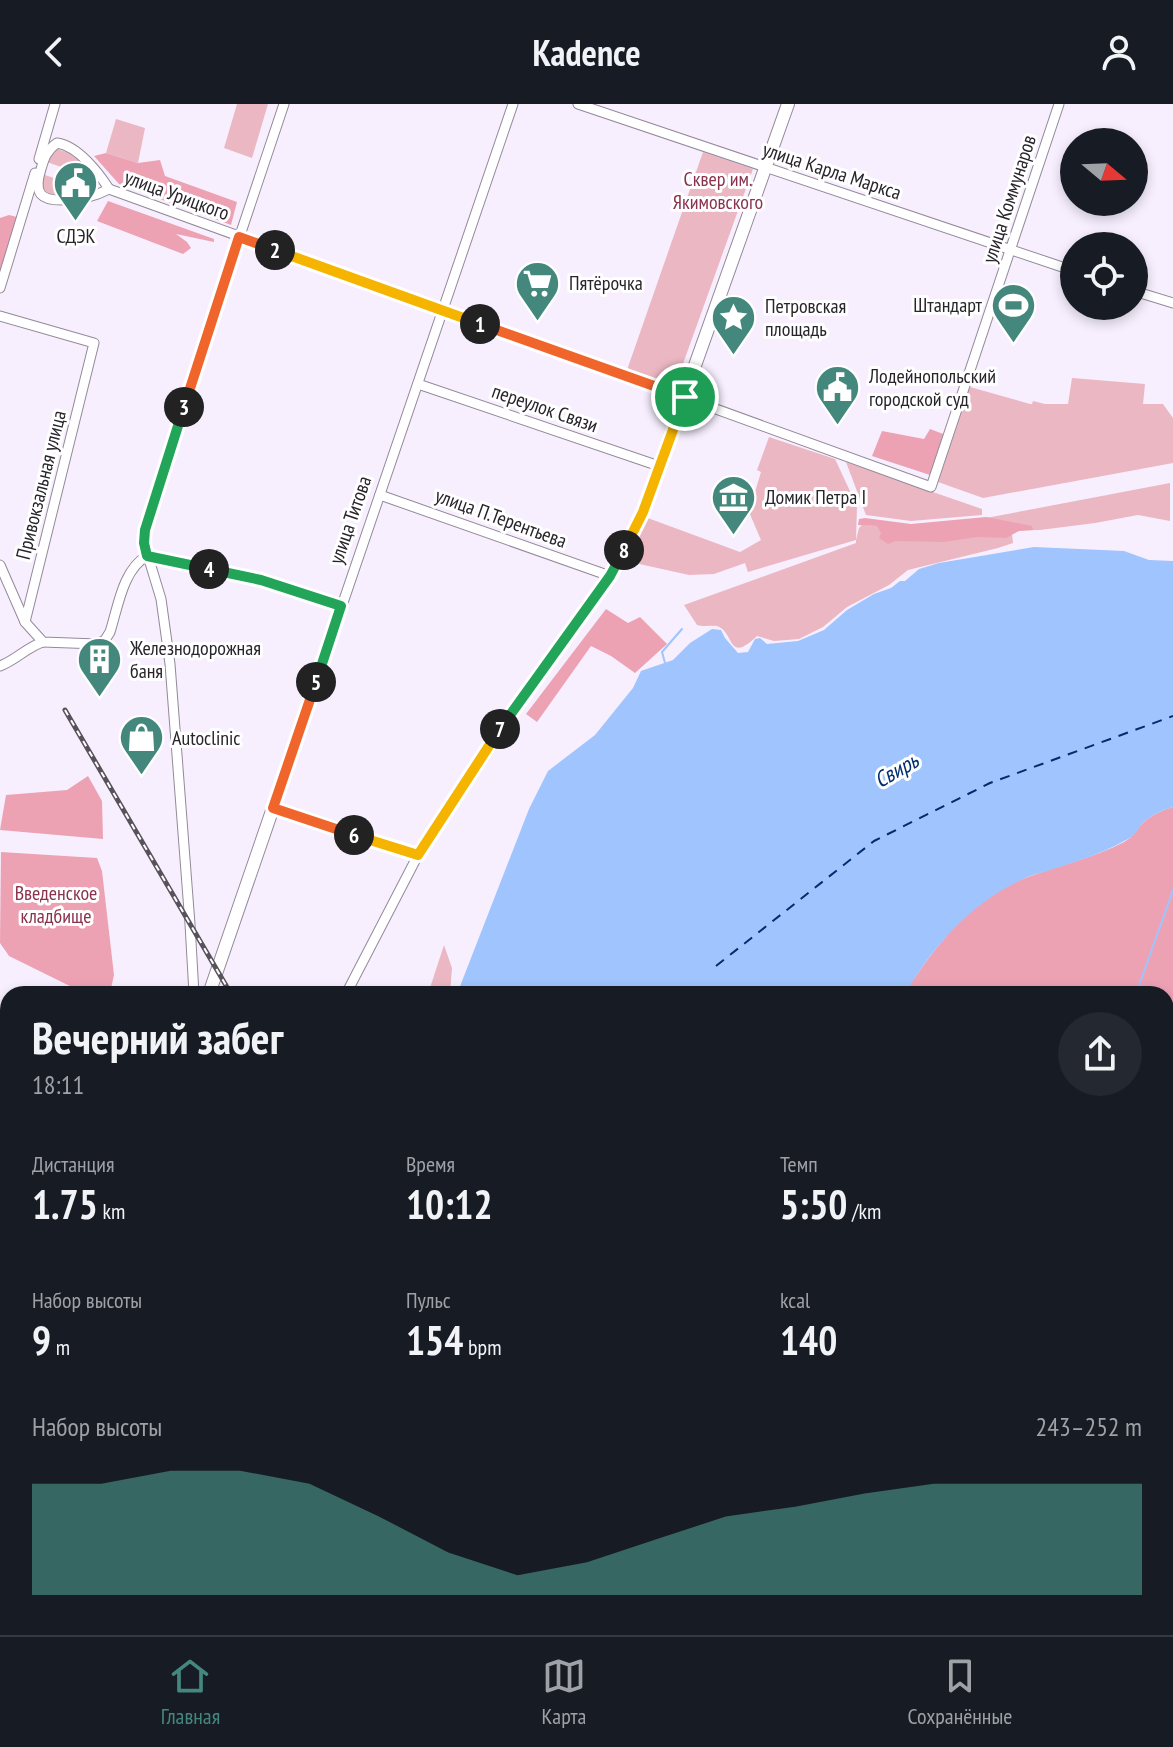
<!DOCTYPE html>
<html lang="ru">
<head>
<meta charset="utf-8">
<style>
  body { margin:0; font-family:"PT Sans Narrow",sans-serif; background:#242831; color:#f1f3f6; height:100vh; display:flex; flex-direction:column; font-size:30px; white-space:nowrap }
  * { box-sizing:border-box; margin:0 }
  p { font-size:26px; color:#9ea1a6 }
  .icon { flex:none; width:44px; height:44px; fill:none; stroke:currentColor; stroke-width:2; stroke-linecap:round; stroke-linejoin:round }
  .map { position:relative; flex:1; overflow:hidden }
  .sheet { position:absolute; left:0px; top:882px; width:1174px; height:650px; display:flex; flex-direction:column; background:#171b24; border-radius:24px 24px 0 0; box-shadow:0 4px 12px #0003 }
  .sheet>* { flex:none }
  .needle { width:52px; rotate:109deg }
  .fabs { position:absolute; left:1060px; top:24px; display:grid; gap:16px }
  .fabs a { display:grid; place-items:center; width:88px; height:88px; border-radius:50%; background:#171b24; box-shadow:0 4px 12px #0003; font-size:40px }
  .pin { position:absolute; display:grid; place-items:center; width:68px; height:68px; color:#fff; margin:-34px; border:4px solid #fff; border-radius:50%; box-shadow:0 2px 8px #0007 }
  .km { position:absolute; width:40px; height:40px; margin:-20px; border-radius:50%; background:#222; color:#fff; font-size:22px; line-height:40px; text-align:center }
  .round { display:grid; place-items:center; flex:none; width:84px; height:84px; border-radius:42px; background:#242831 }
  .headline { display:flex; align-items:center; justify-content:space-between; height:136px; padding:0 32px }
  h1 { font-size:44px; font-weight:700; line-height:60px }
  .figures { display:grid; grid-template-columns:repeat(3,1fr); gap:12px; height:136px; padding:8px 32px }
  .figures div { display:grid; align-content:center }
  .figures b { font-size:40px; font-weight:700 }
  .figures small { font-size:22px; font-weight:400 }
  .figures p { font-size:22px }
  .chart { height:224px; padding:16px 32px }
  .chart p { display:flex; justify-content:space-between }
  .chart svg { width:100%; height:144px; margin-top:8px; fill:#44887d; opacity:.7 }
  header { display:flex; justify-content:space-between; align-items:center; height:104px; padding:0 32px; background:#171b24; font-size:36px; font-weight:700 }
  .menu { display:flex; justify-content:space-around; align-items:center; height:112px; border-top:2px solid #363941; background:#171b24; font-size:22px; color:#9ea1a6 }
  .menu a { display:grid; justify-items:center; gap:4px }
  .menu .active { color:#44887d }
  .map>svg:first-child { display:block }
</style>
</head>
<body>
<header><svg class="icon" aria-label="back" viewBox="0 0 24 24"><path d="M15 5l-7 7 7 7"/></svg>Kadence<svg class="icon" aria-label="person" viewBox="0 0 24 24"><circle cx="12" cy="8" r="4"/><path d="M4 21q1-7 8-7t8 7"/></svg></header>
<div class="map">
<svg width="1173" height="1531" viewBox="0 0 1173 1531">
  <rect width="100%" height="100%" fill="#f7effe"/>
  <!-- green -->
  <g fill="#ebb7c3">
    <polygon points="237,0 268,0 252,54 224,44"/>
    <polygon points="116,15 145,24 138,59 106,49"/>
    <polygon points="57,45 69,49 94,69 93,74 87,72 87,68 68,59 64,64 47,58 50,49"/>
    <polygon points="703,48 753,65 675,282 627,266"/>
    <path d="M 42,70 L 60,76 L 60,82 L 81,86 L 82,83 L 89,85 L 88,88 L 51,90 C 41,86 42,80 42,70 Z"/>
    <polygon points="1072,274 1145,280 1143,300 1163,300 1173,314 1173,359 983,394 938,378 970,283 1030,300 1032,300 1033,297 1045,300 1068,300"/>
    <path d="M 769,333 L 835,355 L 857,402 L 856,436 L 859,424 L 862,421 L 1012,430 L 1013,439 L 998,444 L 908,466 L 889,481 L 847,503 L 823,523 L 799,535 L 774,537 L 757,532 C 727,561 735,528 717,522 C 712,521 704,523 697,521 L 684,501 L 856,439 L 856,436 L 748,468 L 745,459 L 714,470 L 689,471 L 626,457 L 645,413 L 740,448 L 761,436 L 749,408 L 761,368 L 757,366 Z"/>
    <polygon points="846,358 982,405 982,411 911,417 866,411"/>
    <polygon points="1170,379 1170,417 1138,411 1095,419 1040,426 1001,427 986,414"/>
    <polygon points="444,841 452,864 450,890 428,890"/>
  </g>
  <!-- forest -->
  <g fill="#eda2b4">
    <polygon points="106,49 138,59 160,56 165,72 237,98 231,121 119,80 94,52"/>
    <polygon points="108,97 214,135 214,138 176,130 187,138 191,144 183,150 97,117"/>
    <polygon points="9,111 21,114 0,184 0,114"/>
    <polygon points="930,325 946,331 930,371 872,352 882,327 924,335"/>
    <polygon points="986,413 1032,422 1033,426 1019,427 1006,434 977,433 944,438 896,437 888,440 879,434 881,429 877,422 858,421 859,415 865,414 911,420"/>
    <polygon points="606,505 628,519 640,513 667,540 635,569 611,552 591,542 537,618 526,610"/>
    <polygon points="88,672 102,697 103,735 0,726 6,691 67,686"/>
    <path d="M 1173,703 L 1173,1433 L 1166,1442 L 1166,890 L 907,890 L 906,887 C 936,841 972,794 1025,774 C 1058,762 1093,754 1124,738 C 1133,733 1135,728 1141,721 C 1149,712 1162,706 1173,703 Z"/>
    <polygon points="1,748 97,754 102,767 114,871 110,889 86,890 9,852 0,839"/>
    <polygon points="1173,1476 1173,1531 1140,1531 1143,1524 1166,1524 1166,1485"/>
    <polygon points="778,1524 1117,1524 1115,1531 780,1531"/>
  </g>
  <!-- water -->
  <g fill="#9fc4fe">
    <path d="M 1034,443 L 1124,447 L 1149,456 L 1173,457 L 1173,703 C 1162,706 1149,712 1141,721 C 1135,729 1135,732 1124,737 C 1101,750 1075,758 1050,766 C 1041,769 1030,771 1021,776 C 970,800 933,842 905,890 L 457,890 L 529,705 L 548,667 L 595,631 L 633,584 L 641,567 L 673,556 L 690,539 L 712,525 L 721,526 L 725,534 L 738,549 L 748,548 L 755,535 L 760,534 L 767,540 L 798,537 L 824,526 L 847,506 L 874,490 L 891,484 L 900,477 L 905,477 L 919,465 L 939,459 Z"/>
    <polygon points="389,1524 756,1524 758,1531 392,1531"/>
  </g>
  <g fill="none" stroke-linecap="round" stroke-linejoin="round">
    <!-- stream -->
    <g stroke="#9fc4fe" stroke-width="2">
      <polyline points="665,559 662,548 682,525"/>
      <polyline points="1136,890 1173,786"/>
      <polyline points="1166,1334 1173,1313"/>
      <polyline points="909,1531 912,1524"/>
      <polyline points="1099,1531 1101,1524"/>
    </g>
    <!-- ferry -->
    <polyline stroke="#012c6d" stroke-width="2" stroke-dasharray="10 8" stroke-linecap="butt" points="716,862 874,737 990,679 1173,612"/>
    <defs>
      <g id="minor">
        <polyline points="578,0 1074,167"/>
        <path d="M 57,39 C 78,42 99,69 109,85 C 94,93 82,95 65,96 C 41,97 33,90 41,65 C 44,54 47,46 57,39 Z"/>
        <polyline points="39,55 55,0"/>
        <polyline points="109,85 931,383 1059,0"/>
        <polyline points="0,184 35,69"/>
        <polyline points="1134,187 1173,199"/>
        <polyline points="0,212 94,239 25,518"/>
        <polyline points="418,280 659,362"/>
        <polyline points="380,391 610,472"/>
        <path d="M 0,461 L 25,518 L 43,538 L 97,540 L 105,536 L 110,528 C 118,503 123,465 147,452 L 261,476 L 341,502"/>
        <path d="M 0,562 C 16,556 27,543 43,538"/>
        <polyline points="273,704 513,0"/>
        <polyline points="194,890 190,820 170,560 161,495 144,439 145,426 219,194 284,0"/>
        <polyline points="346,890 418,751"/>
        <polyline points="0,1086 8,1088"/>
      </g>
      <g id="major">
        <polyline points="209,890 273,704 418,751 509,613 610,472 643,408 650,388 788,0"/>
        <polyline points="152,1524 152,1531"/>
      </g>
    </defs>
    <!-- minor casing -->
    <use href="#minor" stroke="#93899a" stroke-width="11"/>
    <!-- major casing -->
    <use href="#major" stroke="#93899a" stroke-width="14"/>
    <!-- minor -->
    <use href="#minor" stroke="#fff" stroke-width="9"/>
    <!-- major -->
    <use href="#major" stroke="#fff" stroke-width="12"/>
    <defs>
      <g id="rail">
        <polyline points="65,606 231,890"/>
        <polyline points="0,1428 8,1464"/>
        <polyline points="21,1524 22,1531"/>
        <polyline points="366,1524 366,1531"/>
      </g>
    </defs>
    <!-- rail casing -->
    <use href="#rail" stroke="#57525b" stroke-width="5"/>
    <!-- rail -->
    <use href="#rail" stroke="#fff" stroke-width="2" stroke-dasharray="6" stroke-linecap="butt"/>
  </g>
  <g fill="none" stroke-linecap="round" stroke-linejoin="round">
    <defs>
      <polyline id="split-1" points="480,220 685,293"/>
      <polyline id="split-2" points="275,146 480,220"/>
      <polyline id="split-3" points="184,303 239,133 275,146"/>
      <polyline id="split-4" points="184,303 145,426 144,439 147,452 209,465"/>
      <polyline id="split-5" points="209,465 261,476 341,502 316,578"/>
      <polyline id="split-6" points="316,578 273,704 354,731"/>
      <polyline id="split-7" points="354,731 418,751 500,625"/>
      <polyline id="split-8" points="500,625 610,472 624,446"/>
      <polyline id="split-9" points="624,446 643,408 685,293"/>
    </defs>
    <!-- split-1 casing -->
    <use href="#split-1" stroke="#fff" stroke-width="16"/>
    <!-- split-2 casing -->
    <use href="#split-2" stroke="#fff" stroke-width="16"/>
    <!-- split-3 casing -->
    <use href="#split-3" stroke="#fff" stroke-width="16"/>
    <!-- split-4 casing -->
    <use href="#split-4" stroke="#fff" stroke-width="16"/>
    <!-- split-5 casing -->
    <use href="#split-5" stroke="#fff" stroke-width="16"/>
    <!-- split-6 casing -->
    <use href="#split-6" stroke="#fff" stroke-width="16"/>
    <!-- split-7 casing -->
    <use href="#split-7" stroke="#fff" stroke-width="16"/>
    <!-- split-8 casing -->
    <use href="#split-8" stroke="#fff" stroke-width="16"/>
    <!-- split-9 casing -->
    <use href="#split-9" stroke="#fff" stroke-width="16"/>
    <!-- split-1 -->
    <use href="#split-1" stroke="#f0652b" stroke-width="10"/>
    <!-- split-2 -->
    <use href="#split-2" stroke="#f5b400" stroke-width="10"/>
    <!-- split-3 -->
    <use href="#split-3" stroke="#f0652b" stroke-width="10"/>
    <!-- split-4 -->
    <use href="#split-4" stroke="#22a559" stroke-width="10"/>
    <!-- split-5 -->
    <use href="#split-5" stroke="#22a559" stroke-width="10"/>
    <!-- split-6 -->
    <use href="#split-6" stroke="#f0652b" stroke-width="10"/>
    <!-- split-7 -->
    <use href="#split-7" stroke="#f5b400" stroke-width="10"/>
    <!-- split-8 -->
    <use href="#split-8" stroke="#22a559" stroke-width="10"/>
    <!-- split-9 -->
    <use href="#split-9" stroke="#f5b400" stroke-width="10"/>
  </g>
  <!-- icons -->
  <defs>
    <symbol id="civic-pin" viewBox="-11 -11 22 30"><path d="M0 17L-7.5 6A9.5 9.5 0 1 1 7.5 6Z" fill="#44887d" stroke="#fff"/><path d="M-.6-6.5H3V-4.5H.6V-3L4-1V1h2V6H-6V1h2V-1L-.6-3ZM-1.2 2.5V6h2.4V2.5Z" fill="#fff"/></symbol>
    <symbol id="supermarket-pin" viewBox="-11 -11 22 30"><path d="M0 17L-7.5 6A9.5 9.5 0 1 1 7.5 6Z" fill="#44887d" stroke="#fff"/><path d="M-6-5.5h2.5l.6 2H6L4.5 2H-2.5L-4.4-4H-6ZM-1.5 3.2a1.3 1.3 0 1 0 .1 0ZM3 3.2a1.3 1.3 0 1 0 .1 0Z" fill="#fff"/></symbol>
    <symbol id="stadium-pin" viewBox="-11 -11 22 30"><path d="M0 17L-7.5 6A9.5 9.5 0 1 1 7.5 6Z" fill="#44887d" stroke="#fff"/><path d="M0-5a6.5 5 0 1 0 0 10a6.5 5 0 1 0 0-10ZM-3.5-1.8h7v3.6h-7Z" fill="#fff"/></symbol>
    <symbol id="sight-pin" viewBox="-11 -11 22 30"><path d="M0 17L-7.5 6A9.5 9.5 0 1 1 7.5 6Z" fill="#44887d" stroke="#fff"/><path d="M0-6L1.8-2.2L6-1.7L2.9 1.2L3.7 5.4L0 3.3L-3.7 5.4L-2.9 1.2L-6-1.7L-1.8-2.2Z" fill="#fff"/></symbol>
    <symbol id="museum-pin" viewBox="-11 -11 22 30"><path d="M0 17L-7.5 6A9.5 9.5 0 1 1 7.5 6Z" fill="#44887d" stroke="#fff"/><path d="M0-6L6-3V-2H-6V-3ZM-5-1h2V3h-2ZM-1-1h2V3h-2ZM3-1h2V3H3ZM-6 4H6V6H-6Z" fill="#fff"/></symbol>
    <symbol id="building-pin" viewBox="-11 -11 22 30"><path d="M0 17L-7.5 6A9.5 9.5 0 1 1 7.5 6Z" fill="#44887d" stroke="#fff"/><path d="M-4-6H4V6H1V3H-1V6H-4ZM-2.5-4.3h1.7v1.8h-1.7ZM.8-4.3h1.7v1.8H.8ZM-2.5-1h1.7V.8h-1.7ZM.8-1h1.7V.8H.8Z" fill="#fff"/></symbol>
    <symbol id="shop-pin" viewBox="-11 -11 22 30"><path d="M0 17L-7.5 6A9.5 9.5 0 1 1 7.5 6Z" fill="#44887d" stroke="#fff"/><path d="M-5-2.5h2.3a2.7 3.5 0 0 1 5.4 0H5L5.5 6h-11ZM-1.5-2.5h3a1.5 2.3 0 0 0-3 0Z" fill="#fff"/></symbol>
  </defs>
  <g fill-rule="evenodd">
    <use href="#civic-pin" x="50" y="54" width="51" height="69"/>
    <use href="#supermarket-pin" x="512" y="154" width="51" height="69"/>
    <use href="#stadium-pin" x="988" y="176" width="51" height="69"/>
    <use href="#sight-pin" x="708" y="188" width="51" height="69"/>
    <use href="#civic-pin" x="812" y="258" width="51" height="69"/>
    <use href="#museum-pin" x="708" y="368" width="51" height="69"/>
    <use href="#building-pin" x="74" y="530" width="51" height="69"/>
    <use href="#shop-pin" x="116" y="608" width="51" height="69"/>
  </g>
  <g text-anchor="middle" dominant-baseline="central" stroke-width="6" stroke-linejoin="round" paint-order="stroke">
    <!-- street labels -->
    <g font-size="20" fill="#28242b" stroke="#fff">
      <text transform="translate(832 67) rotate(18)">улица Карла Маркса</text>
      <text transform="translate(177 91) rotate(20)">улица Урицкого</text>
      <text transform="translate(1009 95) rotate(-72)">улица Коммунаров</text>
      <text transform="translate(545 304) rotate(19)">переулок Связи</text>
      <text transform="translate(41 381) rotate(-76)">Привокзальная улица</text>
      <text transform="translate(501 414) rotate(20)">улица П.Терентьева</text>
      <text transform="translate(350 416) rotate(-71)">улица Титова</text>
    </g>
    <!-- park labels -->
    <g font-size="20" fill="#89324e" stroke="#fff">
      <text x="718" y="75">Сквер им.<tspan x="718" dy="23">Якимовского</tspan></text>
      <text x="56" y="789">Введенское<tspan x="56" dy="23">кладбище</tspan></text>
    </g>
    <!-- poi labels -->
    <g font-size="20" fill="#28242b" stroke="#fff" text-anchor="start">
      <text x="76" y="132" text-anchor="middle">СДЭК</text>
      <text x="569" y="179">Пятёрочка</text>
      <text x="982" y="201" text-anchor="end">Штандарт</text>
      <text x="765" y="202">Петровская<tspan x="765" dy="23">площадь</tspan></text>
      <text x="869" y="272">Лодейнопольский<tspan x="869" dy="23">городской суд</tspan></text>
      <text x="765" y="393">Домик Петра I</text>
      <text x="130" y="544">Железнодорожная<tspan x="130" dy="23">баня</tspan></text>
      <text x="172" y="634">Autoclinic</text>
    </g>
    <!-- water labels -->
    <g font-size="22" font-style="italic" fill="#012c6d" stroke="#fff">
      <text transform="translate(896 666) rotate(-30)">Свирь</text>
    </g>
  </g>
</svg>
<div class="fabs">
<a><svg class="needle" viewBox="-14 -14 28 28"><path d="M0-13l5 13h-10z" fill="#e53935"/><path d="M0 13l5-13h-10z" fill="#9ea1a6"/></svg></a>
<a><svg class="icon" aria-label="locate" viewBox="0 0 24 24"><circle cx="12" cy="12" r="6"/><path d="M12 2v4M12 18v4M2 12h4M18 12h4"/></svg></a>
</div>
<div class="pin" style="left:685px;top:293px;background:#1e9e55"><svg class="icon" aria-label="arrive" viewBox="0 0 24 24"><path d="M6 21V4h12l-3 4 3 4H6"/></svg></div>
<b class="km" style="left:480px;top:220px">1</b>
<b class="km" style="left:275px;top:146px">2</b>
<b class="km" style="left:184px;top:303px">3</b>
<b class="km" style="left:209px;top:465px">4</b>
<b class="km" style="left:316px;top:578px">5</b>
<b class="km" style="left:354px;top:731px">6</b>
<b class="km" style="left:500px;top:625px">7</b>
<b class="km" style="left:624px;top:446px">8</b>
<section class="sheet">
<div class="headline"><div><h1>Вечерний забег</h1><p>18:11</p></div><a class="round"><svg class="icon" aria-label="share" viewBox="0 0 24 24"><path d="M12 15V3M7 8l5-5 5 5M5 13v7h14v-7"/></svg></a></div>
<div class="figures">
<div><p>Дистанция</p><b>1.75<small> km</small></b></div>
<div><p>Время</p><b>10:12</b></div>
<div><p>Темп</p><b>5:50<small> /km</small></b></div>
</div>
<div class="figures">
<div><p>Набор высоты</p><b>9<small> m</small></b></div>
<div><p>Пульс</p><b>154<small> bpm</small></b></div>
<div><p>kcal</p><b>140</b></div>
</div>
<div class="chart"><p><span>Набор высоты</span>243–252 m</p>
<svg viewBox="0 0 160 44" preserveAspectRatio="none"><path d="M0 44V10L10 10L20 6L30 6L40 10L50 20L60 31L70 38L80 34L90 27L100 20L110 17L120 13L130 10L140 10L150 10L160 10V44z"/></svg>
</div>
</section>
</div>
<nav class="menu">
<a class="active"><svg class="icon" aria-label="home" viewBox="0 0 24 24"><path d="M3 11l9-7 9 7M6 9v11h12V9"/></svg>Главная</a>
<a><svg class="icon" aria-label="map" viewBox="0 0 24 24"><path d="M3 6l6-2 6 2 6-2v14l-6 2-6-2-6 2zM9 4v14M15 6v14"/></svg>Карта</a>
<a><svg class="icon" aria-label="saved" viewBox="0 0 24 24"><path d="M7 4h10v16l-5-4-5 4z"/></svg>Сохранённые</a>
</nav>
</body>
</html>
